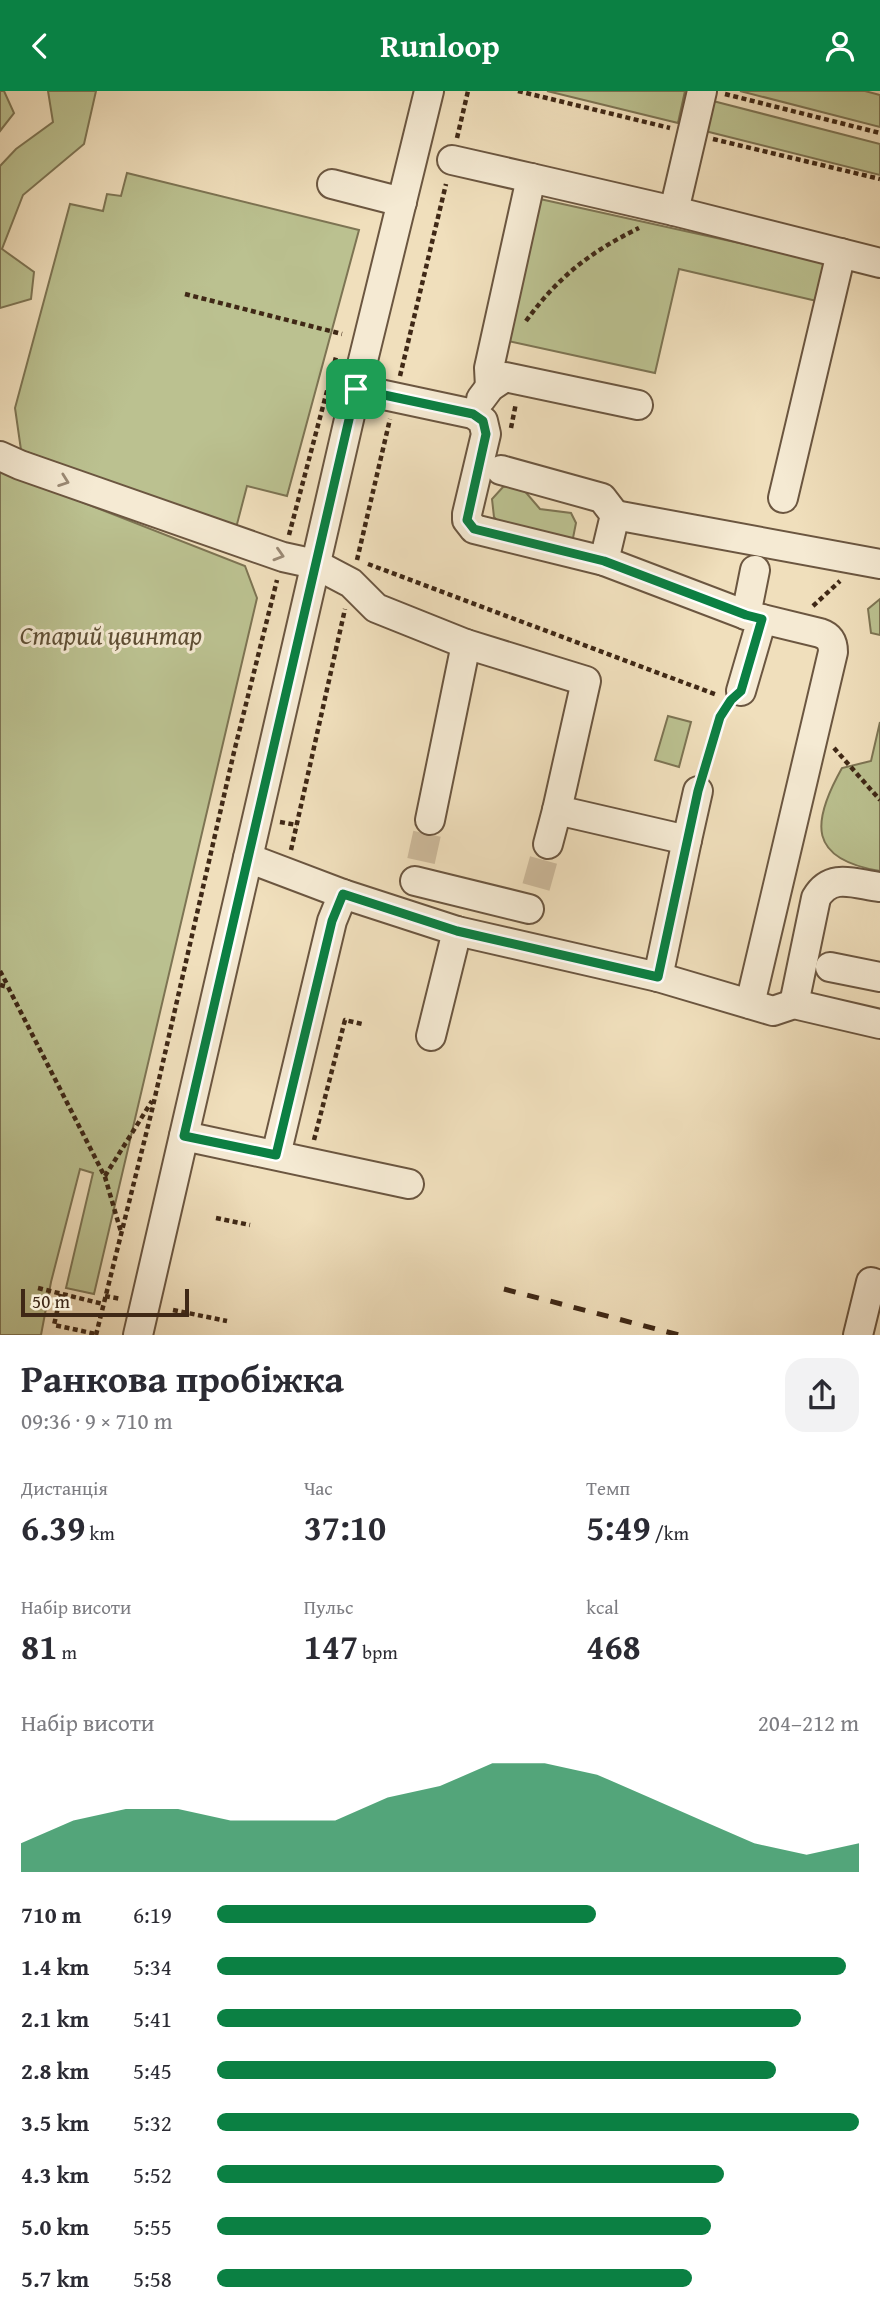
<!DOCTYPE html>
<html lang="uk">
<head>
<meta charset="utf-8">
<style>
  body { margin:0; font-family:"Gentium Book Plus",serif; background:#f2f2f3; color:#2b2b33; height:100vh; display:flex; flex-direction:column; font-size:26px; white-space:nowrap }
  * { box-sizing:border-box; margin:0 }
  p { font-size:23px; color:#7c7c81 }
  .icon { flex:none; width:38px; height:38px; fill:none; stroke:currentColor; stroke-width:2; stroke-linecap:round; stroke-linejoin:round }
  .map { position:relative; height:1244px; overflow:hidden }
  .side { display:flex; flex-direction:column; background:#fff; flex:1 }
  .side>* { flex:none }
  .scale { position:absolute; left:21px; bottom:18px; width:168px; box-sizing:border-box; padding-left:7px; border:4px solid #3f2816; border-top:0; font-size:19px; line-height:24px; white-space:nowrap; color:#3f2816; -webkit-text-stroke:5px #f5ead3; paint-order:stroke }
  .pin { position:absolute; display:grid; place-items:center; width:60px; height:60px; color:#fff; margin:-30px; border-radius:14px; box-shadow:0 4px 10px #0006 }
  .round { display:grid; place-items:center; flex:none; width:74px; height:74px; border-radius:21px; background:#f2f2f3 }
  .summary { display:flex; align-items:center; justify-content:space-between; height:119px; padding:0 21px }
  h1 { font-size:38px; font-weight:700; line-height:52px }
  .metrics { display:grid; grid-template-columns:repeat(3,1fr); gap:10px; height:119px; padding:7px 21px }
  .metrics div { display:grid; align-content:center }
  .metrics b { font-size:35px; font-weight:700 }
  .metrics small { font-size:19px; font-weight:400 }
  .metrics p { font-size:19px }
  .chart { height:196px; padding:14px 21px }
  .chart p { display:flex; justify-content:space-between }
  .chart svg { width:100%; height:126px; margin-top:7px; fill:#0b8043; opacity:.7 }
  ul { padding:0 21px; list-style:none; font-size:23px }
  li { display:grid; grid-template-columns:112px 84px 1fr; align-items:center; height:52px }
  li i { height:18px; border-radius:9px; background:#0b8043 }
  header { display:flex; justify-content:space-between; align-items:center; height:91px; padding:0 21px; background:#0b8043; color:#fff; font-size:32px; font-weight:700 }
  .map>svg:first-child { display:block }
</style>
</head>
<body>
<header><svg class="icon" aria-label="back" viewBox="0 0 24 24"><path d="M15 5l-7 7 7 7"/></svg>Runloop<svg class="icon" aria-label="person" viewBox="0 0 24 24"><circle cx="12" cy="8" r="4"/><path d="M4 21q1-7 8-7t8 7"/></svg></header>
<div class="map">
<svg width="880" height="1244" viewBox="0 0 880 1244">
  <rect width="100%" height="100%" fill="#f0dfbc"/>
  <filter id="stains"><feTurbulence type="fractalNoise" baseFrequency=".00286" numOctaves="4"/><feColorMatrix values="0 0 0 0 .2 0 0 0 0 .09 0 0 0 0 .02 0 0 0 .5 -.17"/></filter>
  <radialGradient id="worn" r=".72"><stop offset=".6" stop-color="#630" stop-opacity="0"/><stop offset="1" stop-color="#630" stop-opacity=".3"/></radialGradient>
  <!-- green -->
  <g fill="#bbc190" stroke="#7d7453" stroke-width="2">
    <polygon points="0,0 4,0 14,22 0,40"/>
    <polygon points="48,0 96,0 84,53 23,104 2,158 34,181 31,208 0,217 0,75 16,58 53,31"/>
    <polygon points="547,0 685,0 678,32"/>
    <polygon points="740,0 865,0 880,4 880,36"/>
    <polygon points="713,10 880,53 880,84 705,40"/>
    <polygon points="127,82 359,139 287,405 247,395 236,437 21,359 15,317 70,113 103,120 107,103 121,105"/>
    <polygon points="540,108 830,172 821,211 679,178 655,282 508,250"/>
    <polygon points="0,379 245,475 257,507 94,1203 66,1197 93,1082 80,1078 51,1191 41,1244 0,1244"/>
    <polygon points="512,394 523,398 540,418 571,422 576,432 572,452 506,440 494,426 492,408 503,396"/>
    <polygon points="880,508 880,544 871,542 868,518"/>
    <polygon points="668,625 691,631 679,676 655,669"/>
    <path d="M 880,631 L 880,780 C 808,768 811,732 842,677 L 871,670 Z"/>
  </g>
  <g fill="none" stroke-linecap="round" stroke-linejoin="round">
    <!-- minor-tunnel -->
    <g stroke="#cdba9b" stroke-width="28" stroke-dasharray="28 14" stroke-linecap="butt">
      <polyline points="421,770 430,729"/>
      <polyline points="536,796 548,753"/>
    </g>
    <defs>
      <g id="minor">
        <polyline points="452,69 531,87"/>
        <polyline points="332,93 402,111"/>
        <polyline points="674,120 702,0"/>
        <polyline points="490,296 489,277 531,87 674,120 880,172"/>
        <path d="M 356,298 L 473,323 L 483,330 L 486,343 L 467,423 L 467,429 L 474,438 L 604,470 L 746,524 L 820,542 C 829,545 833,551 833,561 L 750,913"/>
        <polyline points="481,308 490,296 505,286 638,314"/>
        <polyline points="0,365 20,374 283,466 315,473 351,492 376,517 466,553 430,729"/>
        <polyline points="501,379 602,407 615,424 604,470"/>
        <polyline points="783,407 841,162"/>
        <polyline points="615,424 880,473"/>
        <polyline points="746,524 755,479"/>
        <polyline points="466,553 586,590 557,719 687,749 658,886"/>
        <polyline points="741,600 762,528"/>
        <polyline points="687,749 698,700"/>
        <polyline points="548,753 557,719"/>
        <polyline points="248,767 343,803 457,840 658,886 773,920 794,913 880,933"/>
        <polyline points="415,790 529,818"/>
        <polyline points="830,876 880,886"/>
        <path d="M 794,913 L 816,807 C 831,781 855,793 880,796"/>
        <polyline points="431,945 457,840"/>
        <polyline points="184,1045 409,1093"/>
        <polyline points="276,1064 332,830 343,803"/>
        <polyline points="138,1244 356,298 429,0"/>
        <polyline points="858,1244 871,1191 880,1194"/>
      </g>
    </defs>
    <!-- minor casing -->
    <use href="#minor" stroke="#6b5640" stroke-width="32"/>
    <!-- path -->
    <g stroke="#3f2816" stroke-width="4.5" stroke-dasharray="5 3.5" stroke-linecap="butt">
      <polyline points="518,0 670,37"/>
      <polyline points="725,3 880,42"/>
      <polyline points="457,47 468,0"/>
      <polyline points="713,48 880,88"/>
      <polyline points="185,203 342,243"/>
      <path d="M 526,230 C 558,186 590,161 639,137"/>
      <polyline points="400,285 446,93"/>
      <polyline points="511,337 516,312"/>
      <polyline points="289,444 336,266"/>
      <polyline points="357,469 390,328"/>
      <polyline points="368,473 717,604"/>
      <polyline points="813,515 840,490"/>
      <polyline points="834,657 880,709"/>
      <polyline points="704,679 720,626 725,618"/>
      <polyline points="280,731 297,734"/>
      <polyline points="291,759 345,518"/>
      <polyline points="0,880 8,895"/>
      <polyline points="0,894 8,896 105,1086 121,1141"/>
      <polyline points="314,1049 345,929 362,933"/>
      <polyline points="105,1085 152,1010"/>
      <polyline points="216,1127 250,1134"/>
      <polyline points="38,1197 103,1213"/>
      <polyline points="61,1203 54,1234 96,1243"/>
      <polyline points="105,1205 121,1208"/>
      <polyline points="173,1219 227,1230"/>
      <polyline points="96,1244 152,1019 234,661 277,489"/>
    </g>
    <!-- minor -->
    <use href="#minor" stroke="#f5ead3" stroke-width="28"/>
    <!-- rail -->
    <polyline stroke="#3f2816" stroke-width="5" stroke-dasharray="12 12" stroke-linecap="butt" points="504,1198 679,1244"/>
  </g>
  <!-- one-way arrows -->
  <defs><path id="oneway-chevron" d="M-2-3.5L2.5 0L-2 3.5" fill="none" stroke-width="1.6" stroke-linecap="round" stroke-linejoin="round" transform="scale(1.75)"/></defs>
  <g stroke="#9a8974">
    <use href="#oneway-chevron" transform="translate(64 390) rotate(20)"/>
    <use href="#oneway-chevron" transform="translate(279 464) rotate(17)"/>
  </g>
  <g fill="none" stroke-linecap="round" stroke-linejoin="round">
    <defs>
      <polygon id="route" points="356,298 473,323 483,330 486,343 467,429 474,438 604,470 746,524 762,528 741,600 731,609 720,626 698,700 658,886 457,840 343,803 332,830 276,1064 184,1045"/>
    </defs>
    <!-- route casing -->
    <use href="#route" stroke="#fff" stroke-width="14"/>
    <!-- route -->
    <use href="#route" stroke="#0b8043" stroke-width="9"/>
  </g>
  <g text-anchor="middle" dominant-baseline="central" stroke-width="6" stroke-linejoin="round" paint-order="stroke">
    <!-- park labels -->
    <g font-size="26" font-style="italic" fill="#5e4e34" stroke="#f5ead3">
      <text x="111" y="543">Старий цвинтар</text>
    </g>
  </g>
  <rect width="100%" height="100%" filter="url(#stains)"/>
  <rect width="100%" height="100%" fill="url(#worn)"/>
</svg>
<div class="scale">50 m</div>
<div class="pin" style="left:356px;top:298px;background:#1e9e55"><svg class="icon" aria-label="arrive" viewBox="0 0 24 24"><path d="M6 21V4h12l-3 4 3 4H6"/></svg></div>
</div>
<section class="side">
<div class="summary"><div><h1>Ранкова пробіжка</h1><p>09:36 · 9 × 710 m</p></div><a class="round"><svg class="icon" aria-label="share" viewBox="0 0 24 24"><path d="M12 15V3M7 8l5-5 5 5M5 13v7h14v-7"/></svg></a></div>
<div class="metrics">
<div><p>Дистанція</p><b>6.39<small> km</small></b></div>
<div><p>Час</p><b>37:10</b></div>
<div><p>Темп</p><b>5:49<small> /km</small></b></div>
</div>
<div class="metrics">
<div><p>Набір висоти</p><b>81<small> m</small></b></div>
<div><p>Пульс</p><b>147<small> bpm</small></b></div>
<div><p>kcal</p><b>468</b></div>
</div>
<div class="chart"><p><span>Набір висоти</span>204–212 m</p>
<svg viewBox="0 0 160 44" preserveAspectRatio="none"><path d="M0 44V34L10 26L20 22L30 22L40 26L50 26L60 26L70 18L80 14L90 6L100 6L110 10L120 18L130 26L140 34L150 38L160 34V44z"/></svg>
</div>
<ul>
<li><b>710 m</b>6:19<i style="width:59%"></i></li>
<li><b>1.4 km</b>5:34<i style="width:98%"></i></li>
<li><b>2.1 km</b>5:41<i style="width:91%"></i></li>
<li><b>2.8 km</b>5:45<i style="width:87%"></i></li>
<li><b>3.5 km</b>5:32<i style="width:100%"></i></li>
<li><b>4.3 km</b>5:52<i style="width:79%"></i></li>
<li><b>5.0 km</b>5:55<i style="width:77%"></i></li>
<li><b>5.7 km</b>5:58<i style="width:74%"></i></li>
</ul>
</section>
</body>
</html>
